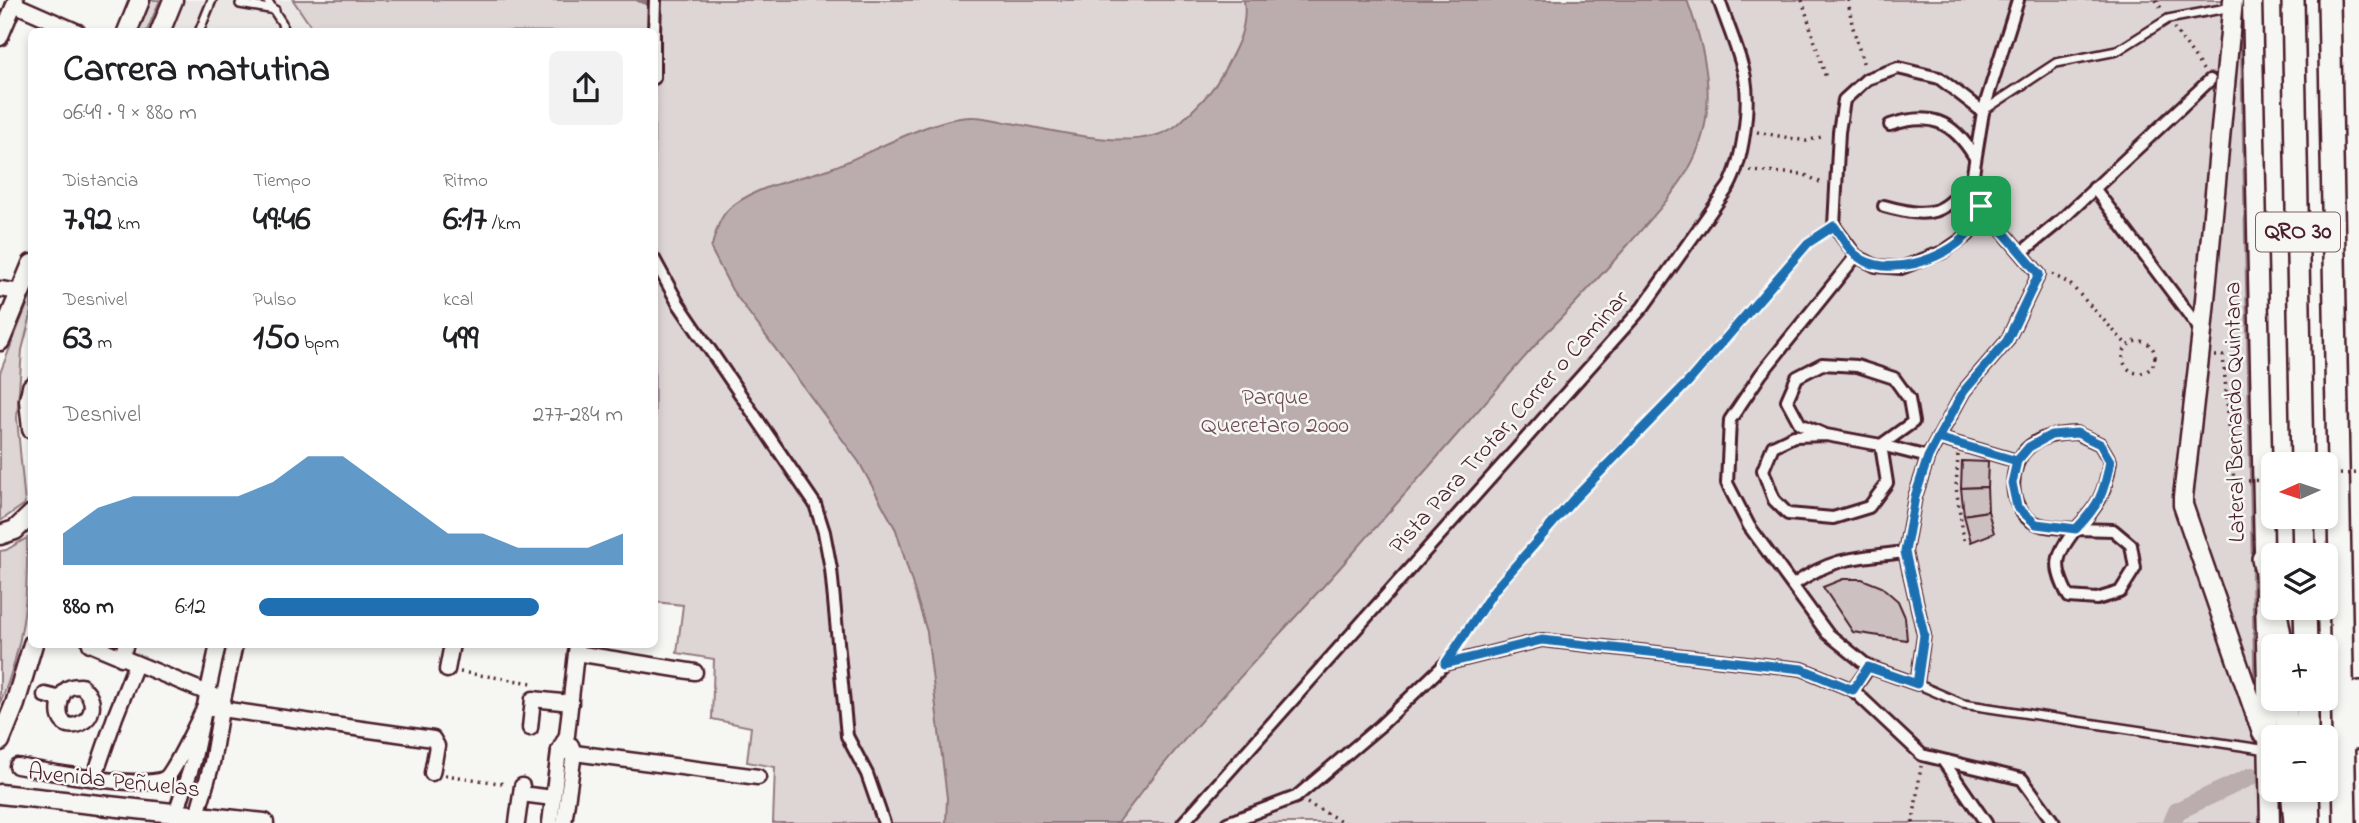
<!DOCTYPE html>
<html lang="es">
<head>
<meta charset="utf-8">
<style>
  body { margin:0; font-family:"Indie Flower",sans-serif; background:#f2f2f2; color:#202124; height:100vh; display:flex; flex-direction:column; font-size:26px; white-space:nowrap }
  * { box-sizing:border-box; margin:0 }
  p { font-size:23px; color:#757577 }
  .icon { flex:none; width:38px; height:38px; fill:none; stroke:currentColor; stroke-width:2; stroke-linecap:round; stroke-linejoin:round }
  .map { position:relative; flex:1; overflow:hidden }
  .side { position:absolute; left:28px; top:28px; width:630px; height:620px; display:flex; flex-direction:column; background:#fff; border-radius:10px; box-shadow:0 4px 10px #0003 }
  .side>* { flex:none }
  .needle { width:46px; rotate:267deg }
  .tools { position:absolute; left:2261px; top:452px; display:grid; gap:14px }
  .tools a { display:grid; place-items:center; width:77px; height:77px; border-radius:10px; background:#fff; box-shadow:0 4px 10px #0003; font-size:35px }
  .pin { position:absolute; display:grid; place-items:center; width:60px; height:60px; color:#fff; margin:-30px; border-radius:14px; box-shadow:0 4px 10px #0006 }
  .round { display:grid; place-items:center; flex:none; width:74px; height:74px; border-radius:10px; background:#f2f2f2 }
  .head { display:flex; align-items:center; justify-content:space-between; height:119px; padding:0 35px }
  h1 { font-size:38px; font-weight:800; line-height:52px }
  .stats { display:grid; grid-template-columns:repeat(3,1fr); gap:10px; height:119px; padding:7px 35px }
  .stats div { display:grid; align-content:center }
  .stats b { font-size:35px; font-weight:800 }
  .stats small { font-size:19px; font-weight:400 }
  .stats p { font-size:19px }
  .chart { height:196px; padding:14px 35px }
  .chart p { display:flex; justify-content:space-between }
  .chart svg { width:100%; height:126px; margin-top:7px; fill:#1f6fb2; opacity:.7 }
  ul { padding:0 35px; list-style:none; font-size:23px }
  li { display:grid; grid-template-columns:112px 84px 1fr; align-items:center; height:52px }
  li i { height:18px; border-radius:9px; background:#1f6fb2 }
  .map>svg:first-child { display:block }
</style>
</head>
<body>
<div class="map">
<svg width="2359" height="823" viewBox="0 0 2359 823">
  <rect width="100%" height="100%" fill="#f6f6f2"/>
  <filter id="ink" filterUnits="userSpaceOnUse"><feTurbulence type="fractalNoise" baseFrequency=".0143" numOctaves="2"/><feDisplacementMap in="SourceGraphic" scale="14" xChannelSelector="R" yChannelSelector="G"/><feConvolveMatrix kernelMatrix="1 2 1 2 8 2 1 2 1" color-interpolation-filters="sRGB"/></filter>
  <g filter="url(#ink)">
    <!-- built -->
    <polygon fill="#e9e6e3" points="174,0 306,0 326,32 161,32"/>
    <!-- green -->
    <g fill="#ddd6d5" stroke="#947a80" stroke-width="2">
      <polygon points="151,0 160,0 147,31 139,31"/>
      <polygon points="293,0 2240,0 2255,709 2270,823 773,823 775,767 747,762 751,727 712,719 714,659 677,653 683,605 655,602 654,32 314,31"/>
      <polygon points="31,295 31,315 22,350 17,418 25,504 0,521 0,373"/>
      <path d="M 27,538 C 28,600 24,646 0,704 L 0,551 L 6,550 Z"/>
    </g>
    <!-- water -->
    <path fill="#bbadae" stroke="#8e747a" stroke-width="2" d="M 1244,0 L 1687,0 C 1708,56 1720,115 1688,170 C 1672,197 1649,221 1628,245 C 1601,275 1574,306 1545,334 C 1478,410 1412,487 1345,562 C 1268,649 1186,730 1118,823 L 946,823 L 947,798 L 927,632 L 896,530 L 859,462 L 732,290 L 711,249 C 716,232 719,214 735,204 C 764,183 802,179 834,167 C 871,153 937,115 974,117 C 984,117 995,120 1005,122 C 1051,129 1137,156 1177,125 C 1182,121 1187,115 1192,111 C 1204,99 1214,89 1222,74 C 1236,49 1248,29 1244,0 Z"/>
    <g fill="none" stroke-linecap="round" stroke-linejoin="round">
      <!-- stream -->
      <polyline stroke="#8e747a" stroke-width="5" points="639,0 650,4"/>
      <!-- canal -->
      <polyline stroke="#bbadae" stroke-width="18" points="2172,823 2177,811 2252,776"/>
    </g>
    <!-- building -->
    <g fill="#ccc1c0" stroke="#4a1f2b" stroke-width="2">
      <polygon points="1962,461 1988,462 1987,487 1961,488"/>
      <polygon points="1987,487 1988,511 1964,515 1961,488"/>
      <polygon points="1988,511 1994,533 1971,542 1964,515"/>
      <polygon points="1843,579 1862,579 1882,587 1898,601 1905,617 1907,640 1853,632 1823,587"/>
    </g>
    <g fill="none" stroke-linecap="round" stroke-linejoin="round">
      <defs>
        <g id="service">
          <polyline points="267,0 282,23 283,32"/>
          <polyline points="240,4 275,10"/>
          <polyline points="199,32 212,0"/>
          <polyline points="1983,111 2056,63 2117,51 2168,19 2232,7"/>
          <polyline points="1445,664 1495,589 1574,499 1689,381 1808,243 1834,226"/>
          <polyline points="1917,684 1963,704 2268,750"/>
        </g>
        <g id="pedestrian">
          <polyline points="654,32 655,0"/>
          <polyline points="654,35 654,78"/>
          <polygon points="1898,68 1939,78 1983,112 1973,174 1981,206 1968,235 1943,252 1901,268 1876,266 1856,256 1834,226 1839,132 1844,100 1867,79"/>
          <polyline points="1983,112 2018,0"/>
          <path d="M 1890,125 C 1930,112 1952,120 1974,156"/>
          <polyline points="2094,188 2202,332"/>
          <path d="M 1884,206 C 1931,219 1946,216 1973,174"/>
          <polyline points="2022,252 2060,221 2210,80"/>
          <polyline points="1856,256 1761,374 1730,420 1727,483 1749,526 1827,633 1869,667"/>
          <polyline points="654,259 678,303 815,504 824,532 831,569 847,736 867,774 884,823"/>
          <path d="M 2076,433 L 2100,444 L 2110,461 C 2105,494 2099,505 2076,529 C 2064,528 2049,528 2038,524 C 2007,513 2006,465 2030,446 C 2044,435 2059,434 2076,433 Z"/>
          <polyline points="1826,435 1800,424 1787,400 1797,377 1822,364 1857,366 1894,378 1909,399 1913,422 1881,445 1826,435 1794,436 1773,446 1763,470 1774,500 1788,514 1833,518 1869,507 1887,483 1881,445 1928,457"/>
          <polyline points="1938,438 2017,461"/>
          <path d="M 2076,529 L 2113,530 L 2131,545 L 2135,568 L 2120,592 L 2097,599 L 2069,597 C 2053,567 2054,556 2076,529 Z"/>
          <path d="M 1793,585 C 1834,556 1857,558 1905,552"/>
          <polyline points="1853,690 1869,667 1917,684 1924,635 1905,552 1915,497 1928,457 1964,391 2007,341 2039,274 1981,206"/>
          <polyline points="1944,762 1986,823"/>
          <path d="M 1183,823 L 1643,307 L 1729,186 C 1743,160 1750,107 1745,78 C 1740,53 1727,24 1719,0"/>
          <polyline points="1227,823 1296,797 1380,726 1445,664 1542,640 1802,669 1853,690 1922,755 2022,779 2054,823"/>
        </g>
        <g id="minor">
          <polyline points="14,4 78,32"/>
          <polyline points="0,38 16,0"/>
          <polyline points="0,289 20,292"/>
          <polyline points="90,644 215,696"/>
          <polyline points="576,653 695,672"/>
          <polyline points="121,658 126,644"/>
          <polyline points="447,670 452,644"/>
          <path d="M 45,695 L 61,699 C 48,749 118,719 81,686 C 69,686 65,688 61,699"/>
          <polyline points="530,728 533,699 571,703"/>
          <polyline points="559,751 758,777"/>
          <path d="M 17,766 C 41,770 154,793 168,776 C 179,762 195,727 204,709 L 221,709 L 433,739 L 437,746 L 432,773"/>
          <polyline points="94,778 115,717 136,664"/>
          <polyline points="521,794 553,798"/>
          <polyline points="177,823 176,813 193,762 218,644"/>
          <polyline points="198,823 197,815 212,763 221,709 235,644"/>
          <polyline points="517,823 522,786"/>
          <polyline points="550,823 559,751 567,735 577,644"/>
          <polyline points="564,823 574,753 571,745"/>
        </g>
        <g id="tertiary">
          <polyline points="2233,0 2202,332 2183,497 2183,505 2262,733"/>
          <polyline points="2252,0 2270,823"/>
          <polyline points="127,32 140,0"/>
          <polyline points="160,32 173,0"/>
          <polyline points="0,341 32,264"/>
          <polyline points="32,387 29,400 32,429"/>
          <polyline points="0,535 15,530 32,514"/>
          <polyline points="0,741 15,704 33,644"/>
          <polyline points="0,794 264,823"/>
        </g>
        <g id="primary">
          <polyline points="2293,0 2302,464"/>
          <polyline points="2329,0 2345,823"/>
          <polyline points="2303,516 2304,555"/>
          <polyline points="2263,559 2273,601"/>
          <polyline points="2275,607 2282,646"/>
          <polyline points="2305,607 2306,646"/>
          <polyline points="2285,698 2288,737"/>
          <polyline points="2307,698 2307,737"/>
          <polyline points="2354,738 2359,692"/>
          <polyline points="2292,789 2295,823"/>
          <polyline points="2308,789 2309,823"/>
        </g>
      </defs>
      <!-- service casing -->
      <use href="#service" stroke="#4a1f2b" stroke-width="12"/>
      <!-- pedestrian casing -->
      <use href="#pedestrian" stroke="#4a1f2b" stroke-width="16"/>
      <!-- minor casing -->
      <use href="#minor" stroke="#4a1f2b" stroke-width="19"/>
      <!-- tertiary casing -->
      <use href="#tertiary" stroke="#4a1f2b" stroke-width="23"/>
      <!-- primary casing -->
      <use href="#primary" stroke="#4a1f2b" stroke-width="26"/>
      <!-- path -->
      <g stroke="#4a1f2b" stroke-width="3.5" stroke-dasharray="2 5" stroke-linecap="butt">
        <polyline points="1802,0 1826,78"/>
        <polyline points="1848,0 1852,24 1864,66"/>
        <polyline points="2156,0 2162,10"/>
        <polyline points="2174,28 2204,71"/>
        <polyline points="1757,132 1806,141 1825,136"/>
        <polyline points="1750,171 1803,174 1824,184"/>
        <polyline points="2052,274 2070,284 2127,345"/>
        <circle cx="2139" cy="357" r="16"/>
        <polyline points="2215,356 2223,356 2234,482"/>
        <polyline points="1958,455 1956,487 1964,540"/>
        <polyline points="460,672 532,683"/>
        <polyline points="445,775 506,784"/>
        <polyline points="1307,803 1345,823"/>
        <polyline points="1913,823 1921,766"/>
      </g>
      <!-- service -->
      <use href="#service" stroke="#f6f6f2" stroke-width="7"/>
      <!-- pedestrian -->
      <use href="#pedestrian" stroke="#f6f6f2" stroke-width="10"/>
      <!-- minor -->
      <use href="#minor" stroke="#f6f6f2" stroke-width="14"/>
      <!-- tertiary -->
      <use href="#tertiary" stroke="#f6f6f2" stroke-width="18"/>
      <!-- primary -->
      <use href="#primary" stroke="#f6f6f2" stroke-width="21"/>
      <!-- path-bridge -->
      <g stroke="#4a1f2b" stroke-width="3.5" stroke-dasharray="2 5" stroke-linecap="butt">
        <polyline points="2326,475 2359,473"/>
        <polyline points="2234,482 2273,479"/>
      </g>
    </g>
  </g>
  <g fill="none" stroke-linecap="round" stroke-linejoin="round" filter="url(#ink)">
    <defs>
      <path id="route" d="M 1981,206 C 1977,215 1973,228 1967,235 C 1944,260 1886,279 1857,256 C 1848,250 1841,235 1834,226 L 1808,243 L 1689,381 L 1574,499 L 1495,589 L 1445,664 L 1542,640 L 1802,669 L 1853,690 L 1868,667 L 1917,684 L 1924,635 L 1905,552 L 1915,497 L 1928,457 L 1938,438 L 2017,461 L 2012,483 L 2017,507 L 2036,524 L 2076,529 C 2099,505 2104,494 2110,461 L 2100,444 L 2077,433 L 2051,435 L 2029,447 L 2017,461 L 1938,438 L 1964,391 L 2007,341 L 2039,274 L 1981,206"/>
    </defs>
    <!-- route casing -->
    <use href="#route" stroke="#fff" stroke-width="14"/>
    <!-- route -->
    <use href="#route" stroke="#1f6fb2" stroke-width="9"/>
  </g>
  <g text-anchor="middle" dominant-baseline="central" stroke-width="5" stroke-linejoin="round" paint-order="stroke">
    <!-- shield labels -->
    <rect fill="#f6f6f2" stroke="#7e6067" stroke-width="2" x="2256" y="212.5" width="84" height="39" rx="5"/>
    <g font-size="23" font-weight="bold" fill="#4a1f2b">
      <text x="2298" y="232">QRO 30</text>
    </g>
    <!-- park labels -->
    <g font-size="24" fill="#6f4d56" stroke="#f6f6f2">
      <text x="1275" y="398">Parque<tspan x="1275" dy="28">Queretaro 2000</tspan></text>
    </g>
    <!-- street labels -->
    <g font-size="24" fill="#4a1f2b" stroke="#f6f6f2">
      <text transform="translate(2236 412) rotate(-91)">Lateral Bernardo Quintana</text>
      <text transform="translate(1510 423) rotate(-48)">Pista Para Trotar, Correr o Caminar</text>
      <text transform="translate(114 782) rotate(6)">Avenida Peñuelas</text>
    </g>
  </g>
</svg>
<div class="tools">
<a><svg class="needle" viewBox="-14 -14 28 28"><path d="M0-13l5 13h-10z" fill="#e53935"/><path d="M0 13l5-13h-10z" fill="#757577"/></svg></a>
<a><svg class="icon" aria-label="layers" viewBox="0 0 24 24"><path d="M12 4l9 5-9 5-9-5zM3 14l9 5 9-5"/></svg></a>
<a>+</a>
<a>−</a>
</div>
<div class="pin" style="left:1981px;top:206px;background:#1e9e55"><svg class="icon" aria-label="arrive" viewBox="0 0 24 24"><path d="M6 21V4h12l-3 4 3 4H6"/></svg></div>
<section class="side">
<div class="head"><div><h1>Carrera matutina</h1><p>06:49 · 9 × 880 m</p></div><a class="round"><svg class="icon" aria-label="share" viewBox="0 0 24 24"><path d="M12 15V3M7 8l5-5 5 5M5 13v7h14v-7"/></svg></a></div>
<div class="stats">
<div><p>Distancia</p><b>7.92<small> km</small></b></div>
<div><p>Tiempo</p><b>49:46</b></div>
<div><p>Ritmo</p><b>6:17<small> /km</small></b></div>
</div>
<div class="stats">
<div><p>Desnivel</p><b>63<small> m</small></b></div>
<div><p>Pulso</p><b>150<small> bpm</small></b></div>
<div><p>kcal</p><b>499</b></div>
</div>
<div class="chart"><p><span>Desnivel</span>277–284 m</p>
<svg viewBox="0 0 160 44" preserveAspectRatio="none"><path d="M0 44V33L10 24L20 20L30 20L40 20L50 20L60 15L70 6L80 6L90 15L100 24L110 33L120 33L130 38L140 38L150 38L160 33V44z"/></svg>
</div>
<ul>
<li><b>880 m</b>6:12<i style="width:77%"></i></li>
</ul>
</section>
</div>
</body>
</html>
